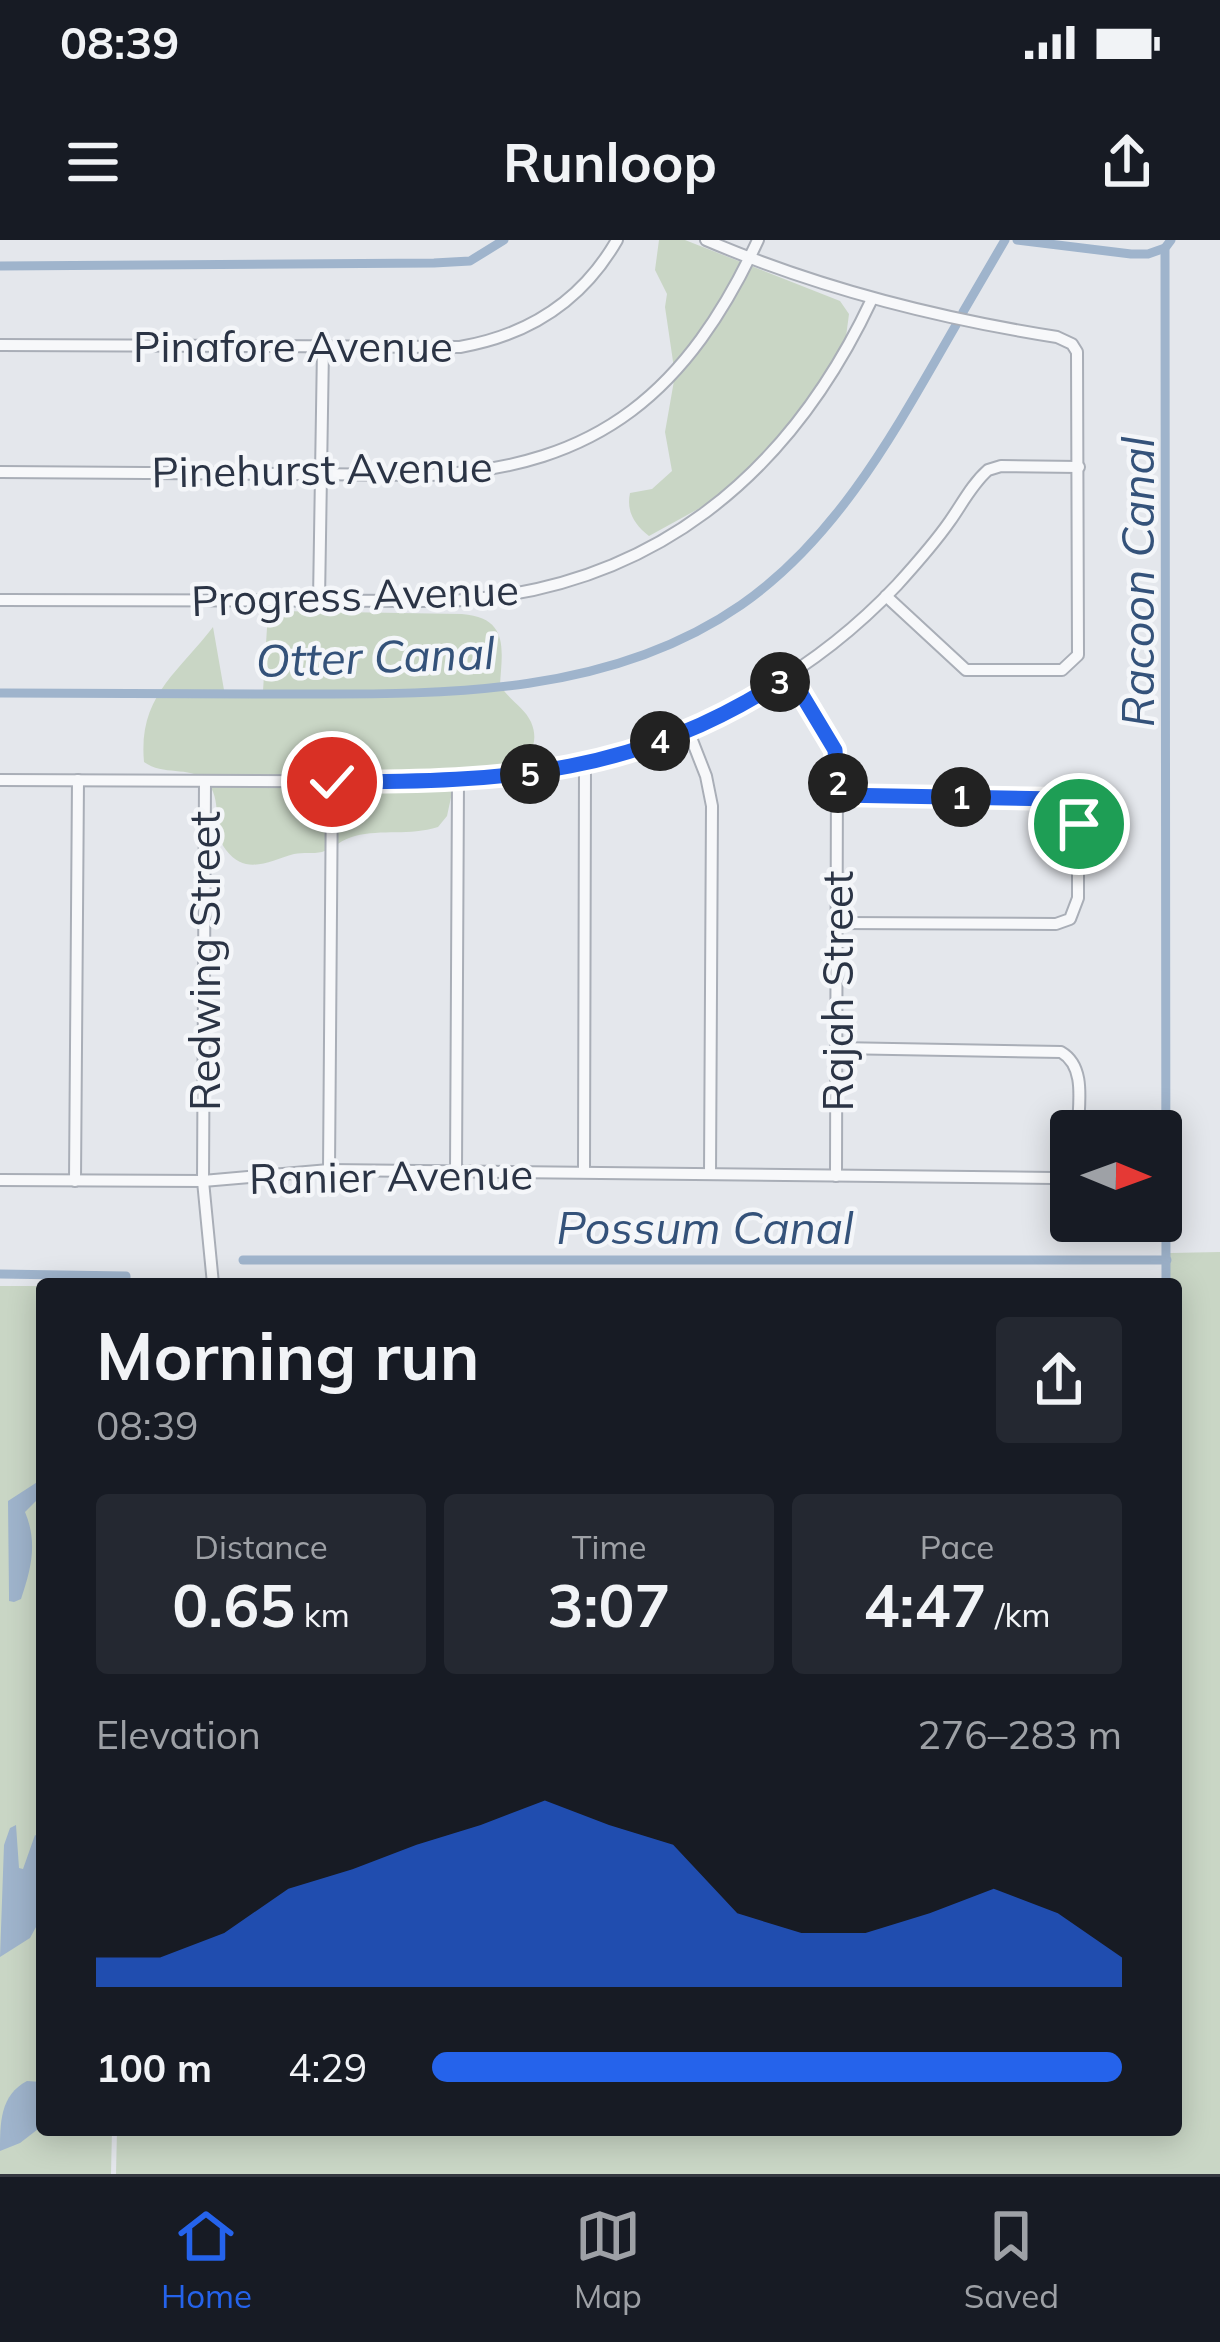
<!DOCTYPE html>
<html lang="en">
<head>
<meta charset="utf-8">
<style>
  body { margin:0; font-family:Mulish,sans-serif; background:#242831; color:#f1f3f6; height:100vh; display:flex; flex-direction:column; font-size:45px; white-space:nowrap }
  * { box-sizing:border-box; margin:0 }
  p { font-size:39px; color:#9ea1a6 }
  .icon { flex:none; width:66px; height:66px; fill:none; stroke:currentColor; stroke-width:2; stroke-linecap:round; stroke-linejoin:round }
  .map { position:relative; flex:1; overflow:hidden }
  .panel { position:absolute; left:36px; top:1038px; width:1146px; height:858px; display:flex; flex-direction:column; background:#171b24; border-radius:12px; box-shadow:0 6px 30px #0003 }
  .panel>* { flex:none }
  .needle { width:78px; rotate:91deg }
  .fabs { position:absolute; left:1050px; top:870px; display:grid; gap:24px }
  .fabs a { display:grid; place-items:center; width:132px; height:132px; border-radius:12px; background:#171b24; box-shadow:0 6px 30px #0003; font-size:60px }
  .pin { position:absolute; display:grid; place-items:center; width:102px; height:102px; color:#fff; margin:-51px; border:6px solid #fff; border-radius:50%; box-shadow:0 3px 12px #0007 }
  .km { position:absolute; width:60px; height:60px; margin:-30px; border-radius:50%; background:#222; color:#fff; font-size:33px; line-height:60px; text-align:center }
  .round { display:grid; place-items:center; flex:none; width:126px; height:126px; border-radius:12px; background:#242831 }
  .headline { display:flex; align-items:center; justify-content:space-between; height:204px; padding:0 60px }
  h1 { font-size:66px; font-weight:700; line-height:90px }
  .metrics { display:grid; grid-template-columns:repeat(3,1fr); gap:18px; height:204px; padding:12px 60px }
  .metrics div { display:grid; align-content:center; border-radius:12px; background:#242831; text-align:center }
  .metrics b { font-size:60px; font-weight:700 }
  .metrics small { font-size:33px; font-weight:400 }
  .metrics p { font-size:33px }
  .chart { height:336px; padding:24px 60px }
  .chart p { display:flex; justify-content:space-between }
  .chart svg { width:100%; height:216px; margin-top:12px; fill:#2563eb; opacity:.7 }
  ul { padding:0 60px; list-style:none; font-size:39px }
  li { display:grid; grid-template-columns:192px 144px 1fr; align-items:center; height:90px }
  li i { height:30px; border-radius:15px; background:#2563eb }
  .status { display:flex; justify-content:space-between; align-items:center; height:84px; padding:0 60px; background:#171b24; direction:ltr }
  .status svg { height:33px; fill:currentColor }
  header { display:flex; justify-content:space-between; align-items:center; height:156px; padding:0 60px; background:#171b24; font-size:54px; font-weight:700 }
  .dock { display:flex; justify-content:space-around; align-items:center; height:168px; border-top:3px solid #363941; background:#171b24; font-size:33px; color:#9ea1a6 }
  .dock a { display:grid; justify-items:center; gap:6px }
  .dock .current { color:#2563eb }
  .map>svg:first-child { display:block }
</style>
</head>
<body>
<div class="status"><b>08:39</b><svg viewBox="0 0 49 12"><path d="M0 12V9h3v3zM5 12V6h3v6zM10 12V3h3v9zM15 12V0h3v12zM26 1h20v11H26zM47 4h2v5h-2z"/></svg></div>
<header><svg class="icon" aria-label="menu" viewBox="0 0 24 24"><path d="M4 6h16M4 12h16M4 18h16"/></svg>Runloop<svg class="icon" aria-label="share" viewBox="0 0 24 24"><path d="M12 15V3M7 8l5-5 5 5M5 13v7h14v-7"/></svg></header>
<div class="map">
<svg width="1220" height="1934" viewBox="0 0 1220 1934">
  <rect width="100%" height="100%" fill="#e4e7ec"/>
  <!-- green -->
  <g fill="#c9d6c5">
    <path d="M 659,0 L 685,0 L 840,61 L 849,74 L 844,112 L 833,140 L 820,159 L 729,252 L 649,296 C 635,285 626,272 630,253 L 652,249 L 672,231 L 665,192 L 675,135 L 665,67 L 667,54 L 655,30 Z"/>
    <path d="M 277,371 L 462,374 C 510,378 502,410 500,445 C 508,459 525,468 531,482 C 550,527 483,540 453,548 L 447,576 L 438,587 C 409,596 382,589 355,596 C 342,599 334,608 322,612 C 313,614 303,612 294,614 C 269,621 246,636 226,610 C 210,589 225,559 205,540 C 189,526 163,536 144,522 C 138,456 178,433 213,387 L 224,450 L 263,451 L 268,372 Z"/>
    <polygon points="1220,1012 1220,1934 116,1934 117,1890 1176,1890 1176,1044 1169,1044 1170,1013"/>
    <polygon points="0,1046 42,1046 42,1890 112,1890 111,1934 0,1934"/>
  </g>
  <!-- water -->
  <g fill="#9fb4cc">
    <path d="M 42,1239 L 42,1255 L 25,1272 C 38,1303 31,1329 21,1359 L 14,1362 L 9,1361 L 9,1354 L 8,1261 Z"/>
    <polygon points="16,1585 19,1628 23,1629 35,1595 39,1597 42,1676 30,1698 0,1717 4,1605 10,1588"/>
    <path d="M 27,1841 L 42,1842 L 42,1886 L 20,1903 L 0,1911 C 0,1883 0,1855 27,1841 Z"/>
  </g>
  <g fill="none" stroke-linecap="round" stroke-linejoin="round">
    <!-- canal -->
    <g stroke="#9fb4cc" stroke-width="9">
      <polyline points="1017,0 1131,14 1148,14 1165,8"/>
      <polyline points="0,26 434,23 470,21 504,0"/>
      <polyline points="963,72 1005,0"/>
      <path d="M 0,453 C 91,454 182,454 274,454 C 432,454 604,460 741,365 C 840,296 897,187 956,85"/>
      <polyline points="243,1020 1167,1020"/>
      <polyline points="0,1034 126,1036 126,1044"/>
      <polyline points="1166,1044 1165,8 1171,0"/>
    </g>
    <defs>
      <g id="minor">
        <path d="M 706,0 C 818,48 936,78 1057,97 L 1072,104 L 1077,112 L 1078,415 L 1062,430 L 966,430 L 886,356"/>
        <path d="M 0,105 L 460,107 C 529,95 582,61 617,0"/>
        <path d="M 0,232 L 430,235 C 600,227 688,150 758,0"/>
        <path d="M 0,360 L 452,361 C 652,349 789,236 872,59"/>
        <polyline points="319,360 323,108"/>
        <polyline points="790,435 830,499 837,520 836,936"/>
        <polyline points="688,490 706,536 712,566 710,934"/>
        <path d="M 0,540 L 458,542 C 624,528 781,468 897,345 C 916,324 934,304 950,281 C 962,264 972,244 988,230 L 1001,226 L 1079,227"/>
        <polyline points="205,541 203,941 213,1044"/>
        <polyline points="837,683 1056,684 1070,679 1078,658 1078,575 1071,564 1059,559 838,555"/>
        <path d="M 837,808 L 1061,812 C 1087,827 1078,865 1078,891"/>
        <polyline points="329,930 332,541"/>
        <polyline points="456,931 458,542"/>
        <polyline points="584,932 585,524"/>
        <polyline points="0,940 203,941 329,930 1053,938 1071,930"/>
        <polyline points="75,941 78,540"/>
      </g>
    </defs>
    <!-- minor casing -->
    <use href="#minor" stroke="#a9aeb7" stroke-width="14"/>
    <!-- minor -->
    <use href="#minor" stroke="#f7f8fa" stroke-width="10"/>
  </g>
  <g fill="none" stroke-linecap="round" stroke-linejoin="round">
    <defs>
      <path id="route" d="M 332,542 C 507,542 639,535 790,435 L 835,510 L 838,555 L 1059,559 L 1071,564 L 1079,584"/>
    </defs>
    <!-- route casing -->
    <use href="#route" stroke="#fff" stroke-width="24"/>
    <!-- route -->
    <use href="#route" stroke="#2563eb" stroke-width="15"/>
  </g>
  <g text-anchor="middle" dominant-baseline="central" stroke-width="9" stroke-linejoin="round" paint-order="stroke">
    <!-- street labels -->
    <g font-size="42" fill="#2b3445" stroke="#f4f6f9">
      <text x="293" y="106">Pinafore Avenue</text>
      <text transform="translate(322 229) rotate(-1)">Pinehurst Avenue</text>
      <text transform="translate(355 355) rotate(-2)">Progress Avenue</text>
      <text transform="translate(204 721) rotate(-90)">Redwing Street</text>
      <text transform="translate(837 751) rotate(-90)">Rajah Street</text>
      <text transform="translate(391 936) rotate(-1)">Ranier Avenue</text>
    </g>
    <!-- water labels -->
    <g font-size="45" font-style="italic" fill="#34527a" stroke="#f4f6f9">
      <text transform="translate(1137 342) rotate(-90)">Racoon Canal</text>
      <text transform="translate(375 416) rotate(-2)">Otter Canal</text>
      <text x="705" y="987">Possum Canal</text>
    </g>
  </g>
</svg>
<div class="fabs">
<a><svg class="needle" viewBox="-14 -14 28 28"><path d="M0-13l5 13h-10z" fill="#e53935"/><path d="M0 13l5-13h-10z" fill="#9ea1a6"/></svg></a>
</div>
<div class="pin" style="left:1079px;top:584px;background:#1e9e55"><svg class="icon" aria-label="arrive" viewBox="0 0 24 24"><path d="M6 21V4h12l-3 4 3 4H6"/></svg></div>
<div class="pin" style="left:332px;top:542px;background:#d93025"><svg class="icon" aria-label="check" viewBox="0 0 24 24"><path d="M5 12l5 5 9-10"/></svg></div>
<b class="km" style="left:961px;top:557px">1</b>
<b class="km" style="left:838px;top:543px">2</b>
<b class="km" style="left:780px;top:442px">3</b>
<b class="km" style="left:660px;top:501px">4</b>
<b class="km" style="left:530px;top:534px">5</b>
<section class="panel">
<div class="headline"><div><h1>Morning run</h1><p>08:39</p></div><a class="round"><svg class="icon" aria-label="share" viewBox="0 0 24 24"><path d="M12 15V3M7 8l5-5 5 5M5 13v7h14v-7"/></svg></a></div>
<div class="metrics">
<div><p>Distance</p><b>0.65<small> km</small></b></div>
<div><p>Time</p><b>3:07</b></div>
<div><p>Pace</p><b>4:47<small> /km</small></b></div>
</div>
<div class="chart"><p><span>Elevation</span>276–283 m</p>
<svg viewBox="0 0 160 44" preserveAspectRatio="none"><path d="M0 44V38L10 38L20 33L30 24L40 20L50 15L60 11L70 6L80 11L90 15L100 29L110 33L120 33L130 29L140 24L150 29L160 38V44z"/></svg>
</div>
<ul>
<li><b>100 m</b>4:29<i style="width:100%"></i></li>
</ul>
</section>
</div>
<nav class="dock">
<a class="current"><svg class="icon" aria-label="home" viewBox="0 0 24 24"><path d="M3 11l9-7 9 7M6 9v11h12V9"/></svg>Home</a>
<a><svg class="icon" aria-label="map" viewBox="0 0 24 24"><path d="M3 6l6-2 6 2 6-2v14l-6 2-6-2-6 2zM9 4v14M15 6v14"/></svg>Map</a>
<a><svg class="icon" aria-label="saved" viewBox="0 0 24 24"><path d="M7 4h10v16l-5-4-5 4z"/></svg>Saved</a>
</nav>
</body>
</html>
